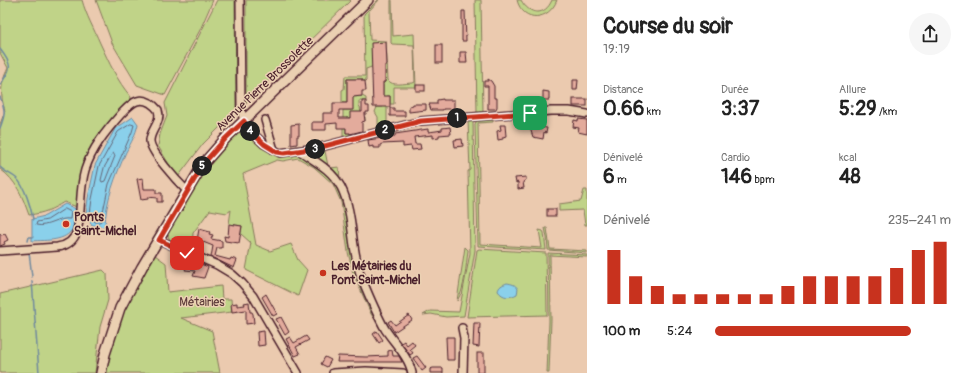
<!DOCTYPE html>
<html lang="fr">
<head>
<meta charset="utf-8">
<style>
  body { margin:0; font-family:Pangolin,sans-serif; background:#f6f6f6; color:#222; height:100vh; display:flex; flex-direction:column; font-size:15px; white-space:nowrap }
  * { box-sizing:border-box; margin:0 }
  p { font-size:13px; color:#767676 }
  .icon { flex:none; width:22px; height:22px; fill:none; stroke:currentColor; stroke-width:2; stroke-linecap:round; stroke-linejoin:round }
  .map { position:relative; flex:1; overflow:hidden }
  .drawer { display:flex; flex-direction:column; background:#fff; width:380px }
  .drawer>* { flex:none }
  .pin { position:absolute; display:grid; place-items:center; width:34px; height:34px; color:#fff; margin:-17px; border-radius:8px; box-shadow:0 2px 6px #0006 }
  .km { position:absolute; width:20px; height:20px; margin:-10px; border-radius:50%; background:#222; color:#fff; font-size:11px; line-height:20px; text-align:center }
  .round { display:grid; place-items:center; flex:none; width:42px; height:42px; border-radius:21px; background:#f6f6f6 }
  .summary { display:flex; align-items:center; justify-content:space-between; height:68px; padding:0 16px }
  h1 { font-size:22px; font-weight:700; line-height:30px }
  .figures { display:grid; grid-template-columns:repeat(3,1fr); gap:6px; height:68px; padding:4px 16px }
  .figures div { display:grid; align-content:center }
  .figures b { font-size:20px; font-weight:700 }
  .figures small { font-size:11px; font-weight:400 }
  .figures p { font-size:11px }
  .chart { height:112px; padding:8px 16px }
  .chart p { display:flex; justify-content:space-between }
  .chart svg { width:100%; height:72px; margin-top:4px; stroke:#c8321e; stroke-width:6 }
  ul { padding:0 16px; list-style:none; font-size:13px }
  li { display:grid; grid-template-columns:64px 48px 1fr; align-items:center; height:30px }
  li i { height:10px; border-radius:5px; background:#c8321e }
  main { display:flex; flex:1; min-height:0 }
  .map>svg:first-child { display:block }
</style>
</head>
<body>
<main>
<div class="map">
<svg width="587" height="373" viewBox="0 0 587 373">
  <rect width="100%" height="100%" fill="#ebcaaf"/>
  <filter id="ink" filterUnits="userSpaceOnUse"><feTurbulence type="fractalNoise" baseFrequency=".025" numOctaves="2"/><feDisplacementMap in="SourceGraphic" scale="8" xChannelSelector="R" yChannelSelector="G"/><feConvolveMatrix kernelMatrix="1 2 1 2 8 2 1 2 1" color-interpolation-filters="sRGB"/></filter>
  <g filter="url(#ink)">
    <!-- green -->
    <g fill="#c0d388" stroke="#85795a">
      <path d="M 0,0 L 82,0 C 86,15 94,29 100,43 C 109,62 117,81 131,97 L 130,102 L 99,135 L 89,156 L 77,207 L 64,202 C 51,210 44,213 29,215 C 22,196 17,181 0,169 L 0,124 L 5,111 C 0,94 0,84 8,68 L 0,53 Z"/>
      <polygon points="96,0 213,0 200,30 165,95 137,85 112,43"/>
      <polygon points="217,0 235,0 236,111 203,144 178,177 170,166 158,146 160,134 167,116 165,103"/>
      <polygon points="246,0 351,0 246,103"/>
      <path d="M 378,0 L 379,0 L 369,11 L 370,40 L 386,41 L 388,80 C 392,87 405,83 413,83 L 415,82 L 414,45 L 392,44 L 391,43 L 391,0 L 392,0 L 393,36 L 414,34 L 416,87 L 394,87 L 394,104 L 390,104 L 390,96 L 387,96 L 387,127 L 375,130 L 378,126 L 378,117 L 375,112 L 377,107 L 383,107 L 383,85 L 373,84 L 383,84 L 385,82 L 385,68 L 374,66 L 366,69 L 366,81 L 362,81 L 362,79 L 347,79 L 347,103 L 342,103 L 342,90 L 344,89 L 345,76 L 365,76 L 364,14 Z"/>
      <polygon points="475,0 481,0 483,112 477,113"/>
      <path d="M 517,0 L 521,0 C 529,15 545,17 552,0 L 557,0 C 549,21 523,23 517,0 Z"/>
      <polygon points="362,96 366,98 366,101 359,101 359,106 360,107 361,114 365,117 365,121 364,117 346,118 346,133 366,132 354,135 354,133 350,133 350,137 343,137 343,110 351,110 353,97"/>
      <polygon points="493,119 493,122 478,123 480,244 542,248 539,230 543,231 544,233 546,250 478,246 475,124 477,120"/>
      <polygon points="468,121 473,122 475,250 464,316 446,317 431,314 423,315 430,311 459,312 470,253 468,171 470,170"/>
      <path d="M 243,130 L 246,131 L 261,145 L 303,155 L 323,168 L 343,195 L 354,256 L 386,335 L 371,314 L 353,273 L 348,252 L 341,202 L 333,184 L 314,167 L 298,158 L 283,161 L 277,160 L 243,174 L 256,245 L 270,251 L 291,244 L 298,260 L 307,270 L 298,296 L 246,270 L 251,243 L 241,234 L 242,226 L 229,224 L 231,210 L 227,213 L 210,210 L 193,233 L 192,252 C 182,247 167,245 168,232 L 201,173 L 212,160 L 236,134 Z"/>
      <path d="M 325,151 L 328,166 L 330,168 L 339,167 L 340,179 L 348,196 L 352,213 L 359,258 L 365,280 L 376,305 L 394,336 L 391,335 C 375,311 361,282 355,254 C 351,229 352,204 339,182 C 331,169 318,164 307,154 Z"/>
      <polygon points="584,190 587,190 587,225 585,225 583,210 559,211 559,204 581,201"/>
      <polygon points="545,228 547,228 550,249 587,251 587,253 548,250 547,238"/>
      <path d="M 465,247 L 468,250 C 466,265 465,289 457,301 Z"/>
      <polygon points="479,249 546,253 547,315 467,317 477,250"/>
      <polygon points="548,253 587,255 587,257 550,255 551,320 549,373 547,373 549,321"/>
      <polygon points="155,255 166,263 168,292 221,286 222,299 231,299 232,312 181,318 212,331 220,373 105,373 114,334 125,307"/>
      <polygon points="103,270 107,274 108,300 100,327 95,373 0,373 0,294"/>
    </g>
    <!-- water -->
    <g fill="#8ad0eb" stroke="#70899e">
      <path d="M 133,117 L 138,124 C 136,134 131,143 126,152 C 116,175 105,202 105,227 L 92,225 L 86,215 L 88,198 L 95,165 L 115,129 Z"/>
      <path d="M 65,204 L 76,209 C 75,214 75,222 73,228 C 66,242 46,240 32,241 L 32,219 L 45,216 Z"/>
      <path d="M 507,283 C 512,284 515,284 518,289 L 517,294 C 510,298 503,298 498,291 C 499,286 502,285 507,283 Z"/>
    </g>
    <g fill="none" stroke-linecap="round" stroke-linejoin="round">
      <!-- shore -->
      <g stroke="#646678" stroke-width="1">
        <polygon points="131,124 134,125 132,132 109,184 101,221 99,222 95,222 90,214 92,199 99,166 118,132"/>
        <polygon points="113,153 115,156 105,181 102,182 101,180 104,168"/>
        <path d="M 65,209 L 71,212 L 70,219 C 59,217 47,228 36,225 L 37,222 L 47,220 Z"/>
      </g>
      <!-- stream -->
      <g stroke="#70899e" stroke-width="1.5">
        <path d="M 0,49 C 13,66 12,67 0,85"/>
        <path d="M 0,97 C 6,111 5,115 0,128"/>
        <path d="M 0,167 C 5,172 11,174 16,178 C 25,186 31,208 33,219"/>
        <polyline points="28,241 29,237 33,237"/>
        <polyline points="29,252 32,277"/>
        <polyline points="32,281 39,373"/>
      </g>
    </g>
    <!-- building -->
    <g fill="#e3ab9c" stroke="#4a1f2b">
      <polygon points="462,11 465,11 466,41 462,41"/>
      <polygon points="386,42 387,65 385,65 385,82 383,82 383,96 390,96 390,107 373,107 371,43"/>
      <rect x="436" y="45" width="6" height="18"/>
      <polygon points="460,52 466,52 467,63 460,63"/>
      <polygon points="347,79 362,79 362,81 365,81 366,91 362,91 362,96 353,97 353,110 339,110 339,118 350,118 350,112 362,112 362,101 366,101 366,106 369,106 369,112 366,112 366,114 364,114 365,121 362,122 362,131 350,134 350,133 346,133 346,128 337,128 337,123 326,124 326,130 312,130 312,122 323,122 323,113 333,113 333,103 347,103"/>
      <polygon points="488,79 491,81 494,86 494,98 497,98 497,107 496,109 488,109 488,86 484,86 484,81 488,81"/>
      <polygon points="573,80 578,80 577,90 573,90"/>
      <rect x="416" y="85" width="9" height="6"/>
      <polygon points="543,91 549,92 549,100 543,100"/>
      <polygon points="443,99 443,100 454,100 454,109 443,109 443,110 431,110 429,104 437,104 437,100"/>
      <rect x="573" y="99" width="14" height="7"/>
      <polygon points="413,104 426,104 426,110 409,112 409,106 413,105"/>
      <polygon points="390,108 394,108 394,111 405,111 405,116 390,116"/>
      <polygon points="578,119 587,120 587,134 578,132 579,128 573,127 574,120 578,121"/>
      <polygon points="299,124 299,136 297,136 297,144 291,145 291,125"/>
      <polygon points="500,125 505,125 506,136 503,137 503,139 498,140 497,131 501,130"/>
      <polygon points="531,126 547,128 546,133 544,132 543,139 533,137 531,131"/>
      <polygon points="450,127 451,134 439,135 439,137 433,138 433,135 414,137 415,144 420,144 421,149 412,150 411,146 403,147 403,143 382,144 380,145 380,148 373,148 373,146 369,147 368,140 395,136 395,134 428,129 428,132 436,131 442,130 442,128"/>
      <polygon points="462,139 463,146 455,147 454,140"/>
      <polygon points="526,177 526,180 523,182 524,188 518,189 518,182 516,183 515,178"/>
      <polygon points="143,178 144,189 156,189 156,193 162,193 162,202 157,202 157,198 148,197 148,199 141,200 137,179"/>
      <rect x="547" y="209" width="9" height="7"/>
      <polygon points="229,224 242,226 239,243 225,241 224,236 228,237"/>
      <polygon points="199,229 210,232 209,234 213,235 211,239 222,241 222,248 217,248 215,256 230,260 231,258 237,260 234,268 211,257 213,246 203,242 202,247 196,246"/>
      <polygon points="0,233 1,235 5,234 8,240 4,242 5,244 0,246"/>
      <polygon points="189,259 208,267 204,278 193,276 195,271 185,270"/>
      <polygon points="266,294 277,314 273,316 262,297"/>
      <polygon points="249,302 250,312 252,312 253,314 254,323 246,324 246,310 232,312 231,304 237,303 237,306 245,305 244,303"/>
      <polygon points="409,315 412,320 394,332 388,322 391,320 395,325"/>
      <polygon points="281,317 289,332 285,335 276,319"/>
      <polygon points="474,323 480,323 479,347 473,346"/>
      <polygon points="264,331 265,345 258,346 257,332"/>
      <polygon points="377,331 383,340 379,343 373,334"/>
      <polygon points="306,336 309,340 296,347 300,354 295,356 286,339 290,337 294,343"/>
      <polygon points="446,337 454,337 454,360 447,360"/>
      <polygon points="404,341 407,345 412,341 415,345 410,349 413,353 410,355 401,343"/>
      <polygon points="392,350 393,356 399,356 402,362 337,362 338,356 366,357 388,356 388,351"/>
      <rect x="477" y="353" width="7" height="20"/>
      <polygon points="417,356 426,368 422,371 413,358"/>
      <polygon points="325,357 331,360 327,367 321,364"/>
      <polygon points="433,368 443,368 443,373 430,373 430,369"/>
    </g>
    <g fill="none" stroke-linecap="round" stroke-linejoin="round">
      <defs>
        <g id="minor">
          <polyline points="240,0 241,110 244,121 248,129 264,144 280,153 317,148 421,121 551,111 569,111 587,114"/>
          <polyline points="265,120 274,150"/>
          <path d="M 300,151 C 316,162 331,169 341,187 C 355,215 350,250 362,279 C 369,296 376,313 385,329 C 394,343 409,357 412,373"/>
          <polyline points="159,240 217,265 232,274 242,283 253,296 298,373"/>
          <path d="M 0,251 L 57,247 C 66,246 74,241 77,231 C 82,212 79,190 85,170 C 92,148 106,131 121,114 C 126,109 131,103 137,101 C 146,98 153,104 158,110 C 162,122 151,129 150,140 C 149,151 179,183 187,191"/>
          <polyline points="462,328 464,338 463,373"/>
          <polyline points="333,373 366,371 403,373"/>
        </g>
        <polyline id="major" points="101,373 105,354 120,308 142,267 204,163 226,138 368,0"/>
      </defs>
      <!-- minor casing -->
      <use href="#minor" stroke="#4a1f2b" stroke-width="10"/>
      <!-- major casing -->
      <use href="#major" stroke="#4a1f2b" stroke-width="12"/>
      <!-- minor -->
      <use href="#minor" stroke="#ebd0b2" stroke-width="7"/>
      <!-- major -->
      <use href="#major" stroke="#ebd0b2" stroke-width="9"/>
    </g>
  </g>
  <g fill="none" stroke-linecap="round" stroke-linejoin="round" filter="url(#ink)">
    <defs>
      <polyline id="route" points="187,253 159,240 204,163 226,138 244,121 248,129 264,144 277,152 284,153 317,148 421,121 530,113"/>
    </defs>
    <!-- route casing -->
    <use href="#route" stroke="#fff" stroke-width="8"/>
    <!-- route -->
    <use href="#route" stroke="#c8321e" stroke-width="5"/>
  </g>
  <!-- markers -->
  <g fill="#c8321e" stroke="#ebd0b2" stroke-width="1.5">
    <circle cx="66" cy="224" r="4"/>
    <circle cx="323" cy="273" r="4"/>
  </g>
  <g text-anchor="middle" dominant-baseline="central" stroke-width="3" stroke-linejoin="round" paint-order="stroke">
    <!-- street labels -->
    <g font-size="12" fill="#4a1f2b" stroke="#ebd0b2">
      <text transform="translate(265 84) rotate(-44)">Avenue Pierre Brossolette</text>
    </g>
    <!-- poi labels -->
    <g font-size="12" font-weight="bold" fill="#4a1f2b" stroke="#ebd0b2" text-anchor="start">
      <text x="74" y="217">Ponts<tspan x="74" dy="14">Saint-Michel</tspan></text>
      <text x="331" y="266">Les Métairies du<tspan x="331" dy="14">Pont Saint-Michel</tspan></text>
    </g>
    <!-- park labels -->
    <g font-size="12" fill="#5c3a39" stroke="#ebd0b2">
      <text x="202" y="302">Métairies</text>
    </g>
  </g>
</svg>
<div class="pin" style="left:530px;top:113px;background:#1e9e55"><svg class="icon" aria-label="arrive" viewBox="0 0 24 24"><path d="M6 21V4h12l-3 4 3 4H6"/></svg></div>
<div class="pin" style="left:187px;top:253px;background:#d93025"><svg class="icon" aria-label="check" viewBox="0 0 24 24"><path d="M5 12l5 5 9-10"/></svg></div>
<b class="km" style="left:457px;top:118px">1</b>
<b class="km" style="left:385px;top:130px">2</b>
<b class="km" style="left:315px;top:149px">3</b>
<b class="km" style="left:250px;top:131px">4</b>
<b class="km" style="left:202px;top:166px">5</b>
</div>
<section class="drawer">
<div class="summary"><div><h1>Course du soir</h1><p>19:19</p></div><a class="round"><svg class="icon" aria-label="share" viewBox="0 0 24 24"><path d="M12 15V3M7 8l5-5 5 5M5 13v7h14v-7"/></svg></a></div>
<div class="figures">
<div><p>Distance</p><b>0.66<small> km</small></b></div>
<div><p>Durée</p><b>3:37</b></div>
<div><p>Allure</p><b>5:29<small> /km</small></b></div>
</div>
<div class="figures">
<div><p>Dénivelé</p><b>6<small> m</small></b></div>
<div><p>Cardio</p><b>146<small> bpm</small></b></div>
<div><p>kcal</p><b>48</b></div>
</div>
<div class="chart"><p><span>Dénivelé</span>235–241 m</p>
<svg viewBox="0 0 160 44" preserveAspectRatio="none"><path d="M5 44V11M15 44V27M25 44V33M35 44V38M45 44V38M55 44V38M65 44V38M75 44V38M85 44V33M95 44V27M105 44V27M115 44V27M125 44V27M135 44V22M145 44V11M155 44V6"/></svg>
</div>
<ul>
<li><b>100 m</b>5:24<i style="width:83%"></i></li>
</ul>
</section>
</main>
</body>
</html>
